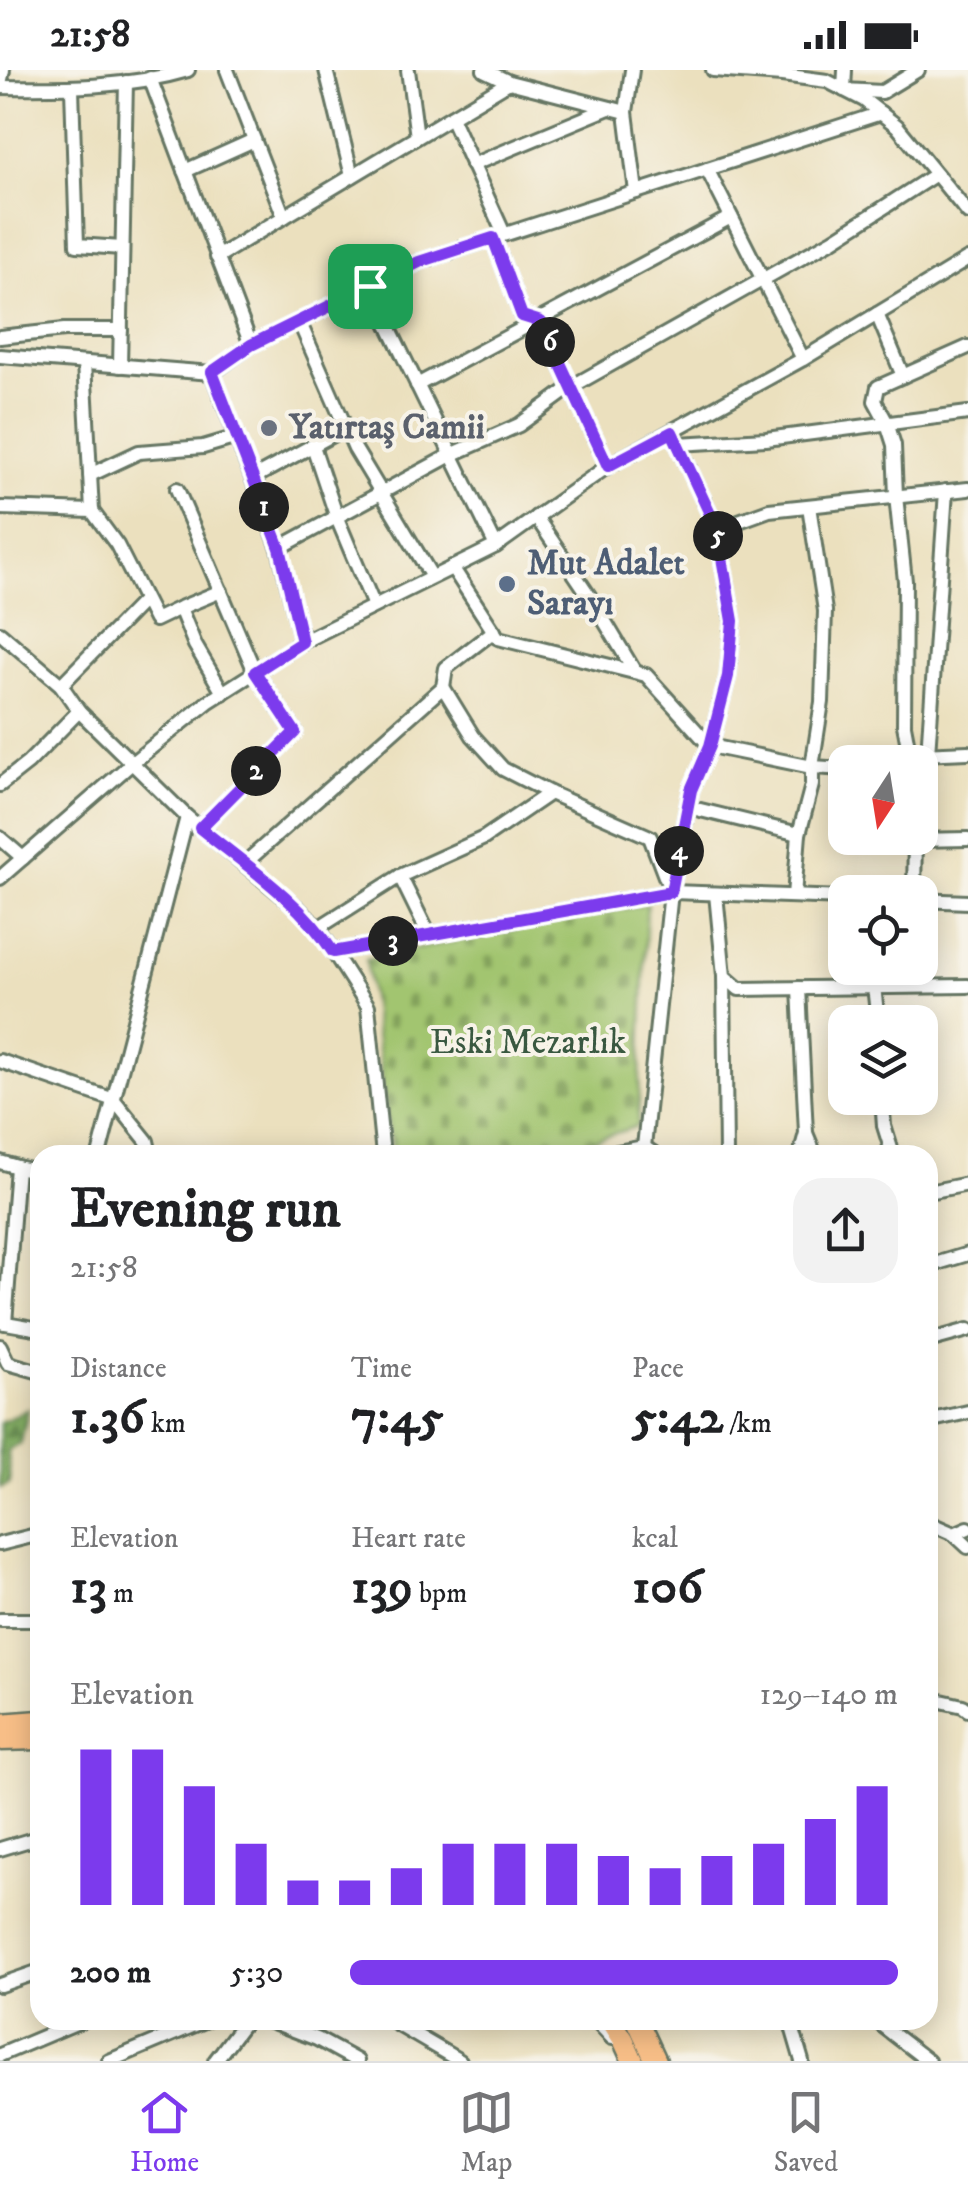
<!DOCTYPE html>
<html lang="en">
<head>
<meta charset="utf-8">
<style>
  body { margin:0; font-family:"IM FELL DW Pica",serif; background:#f2f2f2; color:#202124; height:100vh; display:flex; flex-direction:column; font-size:38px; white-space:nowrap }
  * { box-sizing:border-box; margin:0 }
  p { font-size:32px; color:#757577 }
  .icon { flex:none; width:55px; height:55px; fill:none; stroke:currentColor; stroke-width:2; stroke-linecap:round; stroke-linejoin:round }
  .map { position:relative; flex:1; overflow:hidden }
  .drawer { position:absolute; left:30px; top:1075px; width:908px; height:885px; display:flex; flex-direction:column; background:#fff; border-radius:30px; box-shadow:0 5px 25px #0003 }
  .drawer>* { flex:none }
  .needle { width:65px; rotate:192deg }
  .controls { position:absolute; left:828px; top:675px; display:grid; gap:20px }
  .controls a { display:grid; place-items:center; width:110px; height:110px; border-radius:20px; background:#fff; box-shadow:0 5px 25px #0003; font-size:50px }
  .pin { position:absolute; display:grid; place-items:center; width:85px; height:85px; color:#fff; margin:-42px; border-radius:20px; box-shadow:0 5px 15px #0006 }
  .km { position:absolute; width:50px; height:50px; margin:-25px; border-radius:50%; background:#222; color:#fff; font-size:28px; line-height:50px; text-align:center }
  .round { display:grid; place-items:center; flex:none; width:105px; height:105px; border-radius:30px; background:#f2f2f2 }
  .headline { display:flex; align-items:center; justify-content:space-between; height:170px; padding:0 40px }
  h1 { font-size:55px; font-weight:800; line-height:75px }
  .metrics { display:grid; grid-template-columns:repeat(3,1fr); gap:15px; height:170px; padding:10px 40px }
  .metrics div { display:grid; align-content:center }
  .metrics b { font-size:50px; font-weight:800 }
  .metrics small { font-size:28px; font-weight:400 }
  .metrics p { font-size:28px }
  .chart { height:280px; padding:20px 40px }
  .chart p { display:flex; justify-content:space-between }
  .chart svg { width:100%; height:180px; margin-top:10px; stroke:#7c3aed; stroke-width:6 }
  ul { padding:0 40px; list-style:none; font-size:32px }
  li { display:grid; grid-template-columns:160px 120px 1fr; align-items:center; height:75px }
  li i { height:25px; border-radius:12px; background:#7c3aed }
  .status { display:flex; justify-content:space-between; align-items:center; height:70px; padding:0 50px; background:#fff; direction:ltr }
  .status svg { height:28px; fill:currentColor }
  .tabs { display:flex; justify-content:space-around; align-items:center; height:140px; border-top:2px solid #e0e0e0; background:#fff; font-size:28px; color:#757577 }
  .tabs a { display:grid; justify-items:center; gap:5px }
  .tabs .active { color:#7c3aed }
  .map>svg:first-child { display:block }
</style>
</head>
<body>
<div class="status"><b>21:58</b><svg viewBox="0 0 49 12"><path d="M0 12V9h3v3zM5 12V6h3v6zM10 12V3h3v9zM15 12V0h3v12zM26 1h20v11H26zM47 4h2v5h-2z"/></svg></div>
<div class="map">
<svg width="968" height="1991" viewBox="0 0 968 1991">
  <defs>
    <pattern id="forest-firs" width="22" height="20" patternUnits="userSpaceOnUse" patternTransform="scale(2.5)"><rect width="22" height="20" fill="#81aa62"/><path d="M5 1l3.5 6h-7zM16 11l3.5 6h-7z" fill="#698c52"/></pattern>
    <pattern id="cemetery-stones" width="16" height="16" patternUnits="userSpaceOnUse" patternTransform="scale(2.5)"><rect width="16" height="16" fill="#a2c56f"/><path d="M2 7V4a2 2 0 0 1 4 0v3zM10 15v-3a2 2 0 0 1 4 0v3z" fill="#83a15c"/></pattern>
  </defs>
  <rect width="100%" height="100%" fill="#f7f3e8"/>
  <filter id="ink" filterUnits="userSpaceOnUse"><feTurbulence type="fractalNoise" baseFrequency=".01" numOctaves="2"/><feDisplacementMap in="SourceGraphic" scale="20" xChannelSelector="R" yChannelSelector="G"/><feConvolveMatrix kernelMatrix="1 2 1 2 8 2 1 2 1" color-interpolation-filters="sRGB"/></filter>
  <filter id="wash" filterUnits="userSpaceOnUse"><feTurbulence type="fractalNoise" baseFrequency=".0048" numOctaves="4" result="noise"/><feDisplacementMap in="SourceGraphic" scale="40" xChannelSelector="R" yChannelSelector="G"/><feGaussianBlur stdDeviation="2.25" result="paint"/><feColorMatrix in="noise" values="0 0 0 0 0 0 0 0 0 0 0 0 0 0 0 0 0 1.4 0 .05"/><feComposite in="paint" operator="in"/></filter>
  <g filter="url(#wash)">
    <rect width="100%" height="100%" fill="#ebe0be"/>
    <!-- forest -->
    <polygon fill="url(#forest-firs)" stroke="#50744b" stroke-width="2.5" points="28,1339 21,1373 8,1381 10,1414 0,1418 0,1353"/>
    <!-- cemetery -->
    <polygon fill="url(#cemetery-stones)" stroke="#608152" stroke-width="2.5" points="647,834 638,1056 547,1085 392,1085 366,889"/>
  </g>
  <g filter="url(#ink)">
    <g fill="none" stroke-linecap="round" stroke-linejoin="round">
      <defs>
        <g id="minor">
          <polyline points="227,0 284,147"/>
          <polyline points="326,0 352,106"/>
          <polyline points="408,0 417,67"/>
          <polyline points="484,0 509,12 626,42 636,122"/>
          <polyline points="713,0 782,5 827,11 864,30 897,56 968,143"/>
          <polyline points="845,0 844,20 882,22 918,0"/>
          <polyline points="150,8 251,275"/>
          <polyline points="0,14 3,0"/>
          <path d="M 0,17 C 63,18 127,18 188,0"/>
          <polyline points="72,18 77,175 122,178"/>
          <polyline points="626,42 632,0"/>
          <polyline points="451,47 504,164"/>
          <polyline points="472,95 609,38"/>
          <polyline points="707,99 803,289"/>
          <polyline points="185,101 254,70"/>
          <polyline points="493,168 522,246 541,253 608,396"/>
          <polyline points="217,187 509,12"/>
          <polyline points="369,216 496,476"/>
          <polyline points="877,244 903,306"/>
          <polyline points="299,251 355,379 432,507"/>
          <polyline points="0,267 64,260 121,260"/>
          <polyline points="0,286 212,303 251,275 419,192 881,43"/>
          <polyline points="84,293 92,441"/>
          <polyline points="120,296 126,12"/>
          <polyline points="212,303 279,478 302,572"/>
          <polyline points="417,315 731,147"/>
          <polyline points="678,374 766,369 968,343"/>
          <polyline points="313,376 337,448 374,536"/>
          <polyline points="90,405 139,382 203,377 237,367"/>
          <polyline points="253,408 345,358"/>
          <polyline points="177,419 255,602 295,662 200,758"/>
          <polyline points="0,438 92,441 117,475 155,550 180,538 195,575 223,623"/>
          <polyline points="536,447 592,530 635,602"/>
          <polyline points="717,459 769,440 968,419"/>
          <polyline points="279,478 451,385 519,355 571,317 833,170 936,104"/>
          <polyline points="452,497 498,568 646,605 710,676 812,697 845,699"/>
          <polyline points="180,538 221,521"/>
          <polyline points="0,563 61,615 79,641 187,747 299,839 318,858 368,936 383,1085"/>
          <polyline points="61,615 144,530"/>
          <polyline points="443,617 446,598 494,561"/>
          <polyline points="921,684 968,682"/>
          <polyline points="928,684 946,421"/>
          <polyline points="911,692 904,655 905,511 896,426 894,375 887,353 875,331 878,317 968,277"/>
          <polyline points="0,715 28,693 79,641"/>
          <polyline points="688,737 799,764"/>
          <polyline points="0,768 23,788"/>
          <polyline points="915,770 968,769"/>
          <polyline points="244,794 443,617 473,666 503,699 550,723 650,767 671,822 644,1077 645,1085"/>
          <polyline points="400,806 429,865"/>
          <polyline points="0,808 132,693 208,632 302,572 496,476 608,396 803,289 968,189"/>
          <polyline points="671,822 845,828"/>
          <polyline points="914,822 915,768"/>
          <polyline points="716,824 724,906 739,919 968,916"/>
          <polyline points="794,826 799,764 812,715 812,697 822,632 825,541 809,436"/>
          <polyline points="920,830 968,832"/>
          <polyline points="318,858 400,806 484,768 550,723"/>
          <polyline points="333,882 671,822 691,720 710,676 728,606 733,551 717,459 672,362"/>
          <polyline points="724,906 726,1085"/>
          <polyline points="874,916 878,952"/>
          <polyline points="799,918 806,1063 815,1085"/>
          <polyline points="0,991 114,1030 147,1071 150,1085"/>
          <polyline points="882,1028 884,1056 893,1085"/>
          <polyline points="99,1085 187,747"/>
          <polyline points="601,1085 644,1077 656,1085"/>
          <polyline points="800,1085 806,1063"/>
          <polyline points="0,1092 17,1097"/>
          <polyline points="928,1122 968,1114"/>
          <polyline points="928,1196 968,1184"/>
          <polyline points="0,1252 40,1259"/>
          <polyline points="5,1253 17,1097 40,1102"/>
          <polyline points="928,1271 968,1260"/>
          <polyline points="0,1276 8,1293 40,1302"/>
          <polyline points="928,1351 968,1342"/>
          <polyline points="928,1449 931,1454 954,1464 968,1477"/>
          <polyline points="954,1464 968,1458"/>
          <polyline points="0,1474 40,1464"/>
          <polyline points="0,1550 40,1550"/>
          <polyline points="928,1628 963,1636 968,1640"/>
          <polyline points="0,1779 40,1767"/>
          <polyline points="0,1915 40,1901"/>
          <polyline points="268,1950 317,1969 357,1991"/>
          <polyline points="390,1950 460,1991"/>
          <polyline points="595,1950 612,1968 620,1968"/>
          <polyline points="790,1950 802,1991"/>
          <polyline points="875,1950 928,1991"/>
          <polyline points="0,1985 83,1950"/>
          <polyline points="109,1991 207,1950"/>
          <polyline points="215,1991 246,1950"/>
        </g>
        <g id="highway">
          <polyline points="0,1654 40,1651"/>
          <polyline points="0,1670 40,1669"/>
          <polyline points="611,1950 623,1969 633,1991"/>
          <polyline points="637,1950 656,1991"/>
        </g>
      </defs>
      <!-- minor casing -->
      <use href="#minor" stroke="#667664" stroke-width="18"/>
      <!-- highway casing -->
      <use href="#highway" stroke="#667664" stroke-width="25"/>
      <!-- minor -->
      <use href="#minor" stroke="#fff" stroke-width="12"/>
      <!-- highway -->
      <use href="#highway" stroke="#f7be87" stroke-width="20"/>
    </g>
  </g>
  <g fill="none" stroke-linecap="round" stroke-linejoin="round" filter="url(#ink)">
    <defs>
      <path id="route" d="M 493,168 L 522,246 L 541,252 L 608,396 L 672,362 L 717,459 L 733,551 L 728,606 L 710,676 L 691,720 L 671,822 L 333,882 C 300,831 247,796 200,758 L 295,662 L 255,602 L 302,572 L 280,478 L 212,302 L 251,275 L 419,192 Z"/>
    </defs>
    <!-- route casing -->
    <use href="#route" stroke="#fff" stroke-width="20"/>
    <!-- route -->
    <use href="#route" stroke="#7c3aed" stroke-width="12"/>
  </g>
  <!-- markers -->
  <circle fill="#6b7280" stroke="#f7f3e8" stroke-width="4" cx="269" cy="358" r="10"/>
  <circle fill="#5c6f8a" stroke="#f7f3e8" stroke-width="4" cx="507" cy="514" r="10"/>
  <g text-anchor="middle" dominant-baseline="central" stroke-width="8" stroke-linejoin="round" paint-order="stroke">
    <!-- worship labels -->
    <g font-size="35" font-weight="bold" fill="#5b616d" stroke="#f7f3e8" text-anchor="start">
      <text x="289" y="358">Yatırtaş Camii</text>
    </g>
    <!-- service labels -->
    <g font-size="35" font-weight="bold" fill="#4e5e75" stroke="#f7f3e8" text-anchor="start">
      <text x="527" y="494">Mut Adalet<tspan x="527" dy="40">Sarayı</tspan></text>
    </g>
    <!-- park labels -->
    <g font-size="35" fill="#395840" stroke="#f7f3e8">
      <text x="528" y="973">Eski Mezarlık</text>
    </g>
  </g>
</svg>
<div class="controls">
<a><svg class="needle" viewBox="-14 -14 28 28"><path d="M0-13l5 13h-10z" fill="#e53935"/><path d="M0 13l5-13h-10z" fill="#757577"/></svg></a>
<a><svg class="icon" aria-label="locate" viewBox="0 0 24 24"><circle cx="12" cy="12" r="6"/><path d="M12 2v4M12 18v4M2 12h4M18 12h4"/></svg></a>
<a><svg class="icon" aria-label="layers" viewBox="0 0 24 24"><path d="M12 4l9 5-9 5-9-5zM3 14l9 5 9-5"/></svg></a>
</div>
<div class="pin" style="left:370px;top:216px;background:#1e9e55"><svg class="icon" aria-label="arrive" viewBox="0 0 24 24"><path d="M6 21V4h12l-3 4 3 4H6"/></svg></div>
<b class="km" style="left:264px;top:437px">1</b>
<b class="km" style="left:256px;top:701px">2</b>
<b class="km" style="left:393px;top:871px">3</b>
<b class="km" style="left:679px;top:781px">4</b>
<b class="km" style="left:718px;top:466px">5</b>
<b class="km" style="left:550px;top:272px">6</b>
<section class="drawer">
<div class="headline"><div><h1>Evening run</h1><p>21:58</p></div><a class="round"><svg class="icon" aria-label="share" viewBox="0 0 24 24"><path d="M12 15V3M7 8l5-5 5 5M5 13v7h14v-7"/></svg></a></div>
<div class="metrics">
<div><p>Distance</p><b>1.36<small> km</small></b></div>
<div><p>Time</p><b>7:45</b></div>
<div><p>Pace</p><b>5:42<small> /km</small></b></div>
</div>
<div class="metrics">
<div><p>Elevation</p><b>13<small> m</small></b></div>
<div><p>Heart rate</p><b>139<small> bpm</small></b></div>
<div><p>kcal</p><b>106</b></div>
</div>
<div class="chart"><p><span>Elevation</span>129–140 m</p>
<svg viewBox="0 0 160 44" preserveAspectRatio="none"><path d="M5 44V6M15 44V6M25 44V15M35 44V29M45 44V38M55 44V38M65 44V35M75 44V29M85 44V29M95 44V29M105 44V32M115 44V35M125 44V32M135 44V29M145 44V23M155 44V15"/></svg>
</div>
<ul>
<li><b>200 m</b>5:30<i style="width:100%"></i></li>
</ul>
</section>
</div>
<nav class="tabs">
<a class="active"><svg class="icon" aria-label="home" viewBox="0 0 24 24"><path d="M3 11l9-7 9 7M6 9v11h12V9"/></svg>Home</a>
<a><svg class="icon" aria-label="map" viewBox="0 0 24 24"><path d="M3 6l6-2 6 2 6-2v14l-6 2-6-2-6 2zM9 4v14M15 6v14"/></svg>Map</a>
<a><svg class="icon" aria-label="saved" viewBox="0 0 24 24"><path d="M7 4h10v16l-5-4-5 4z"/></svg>Saved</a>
</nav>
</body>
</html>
